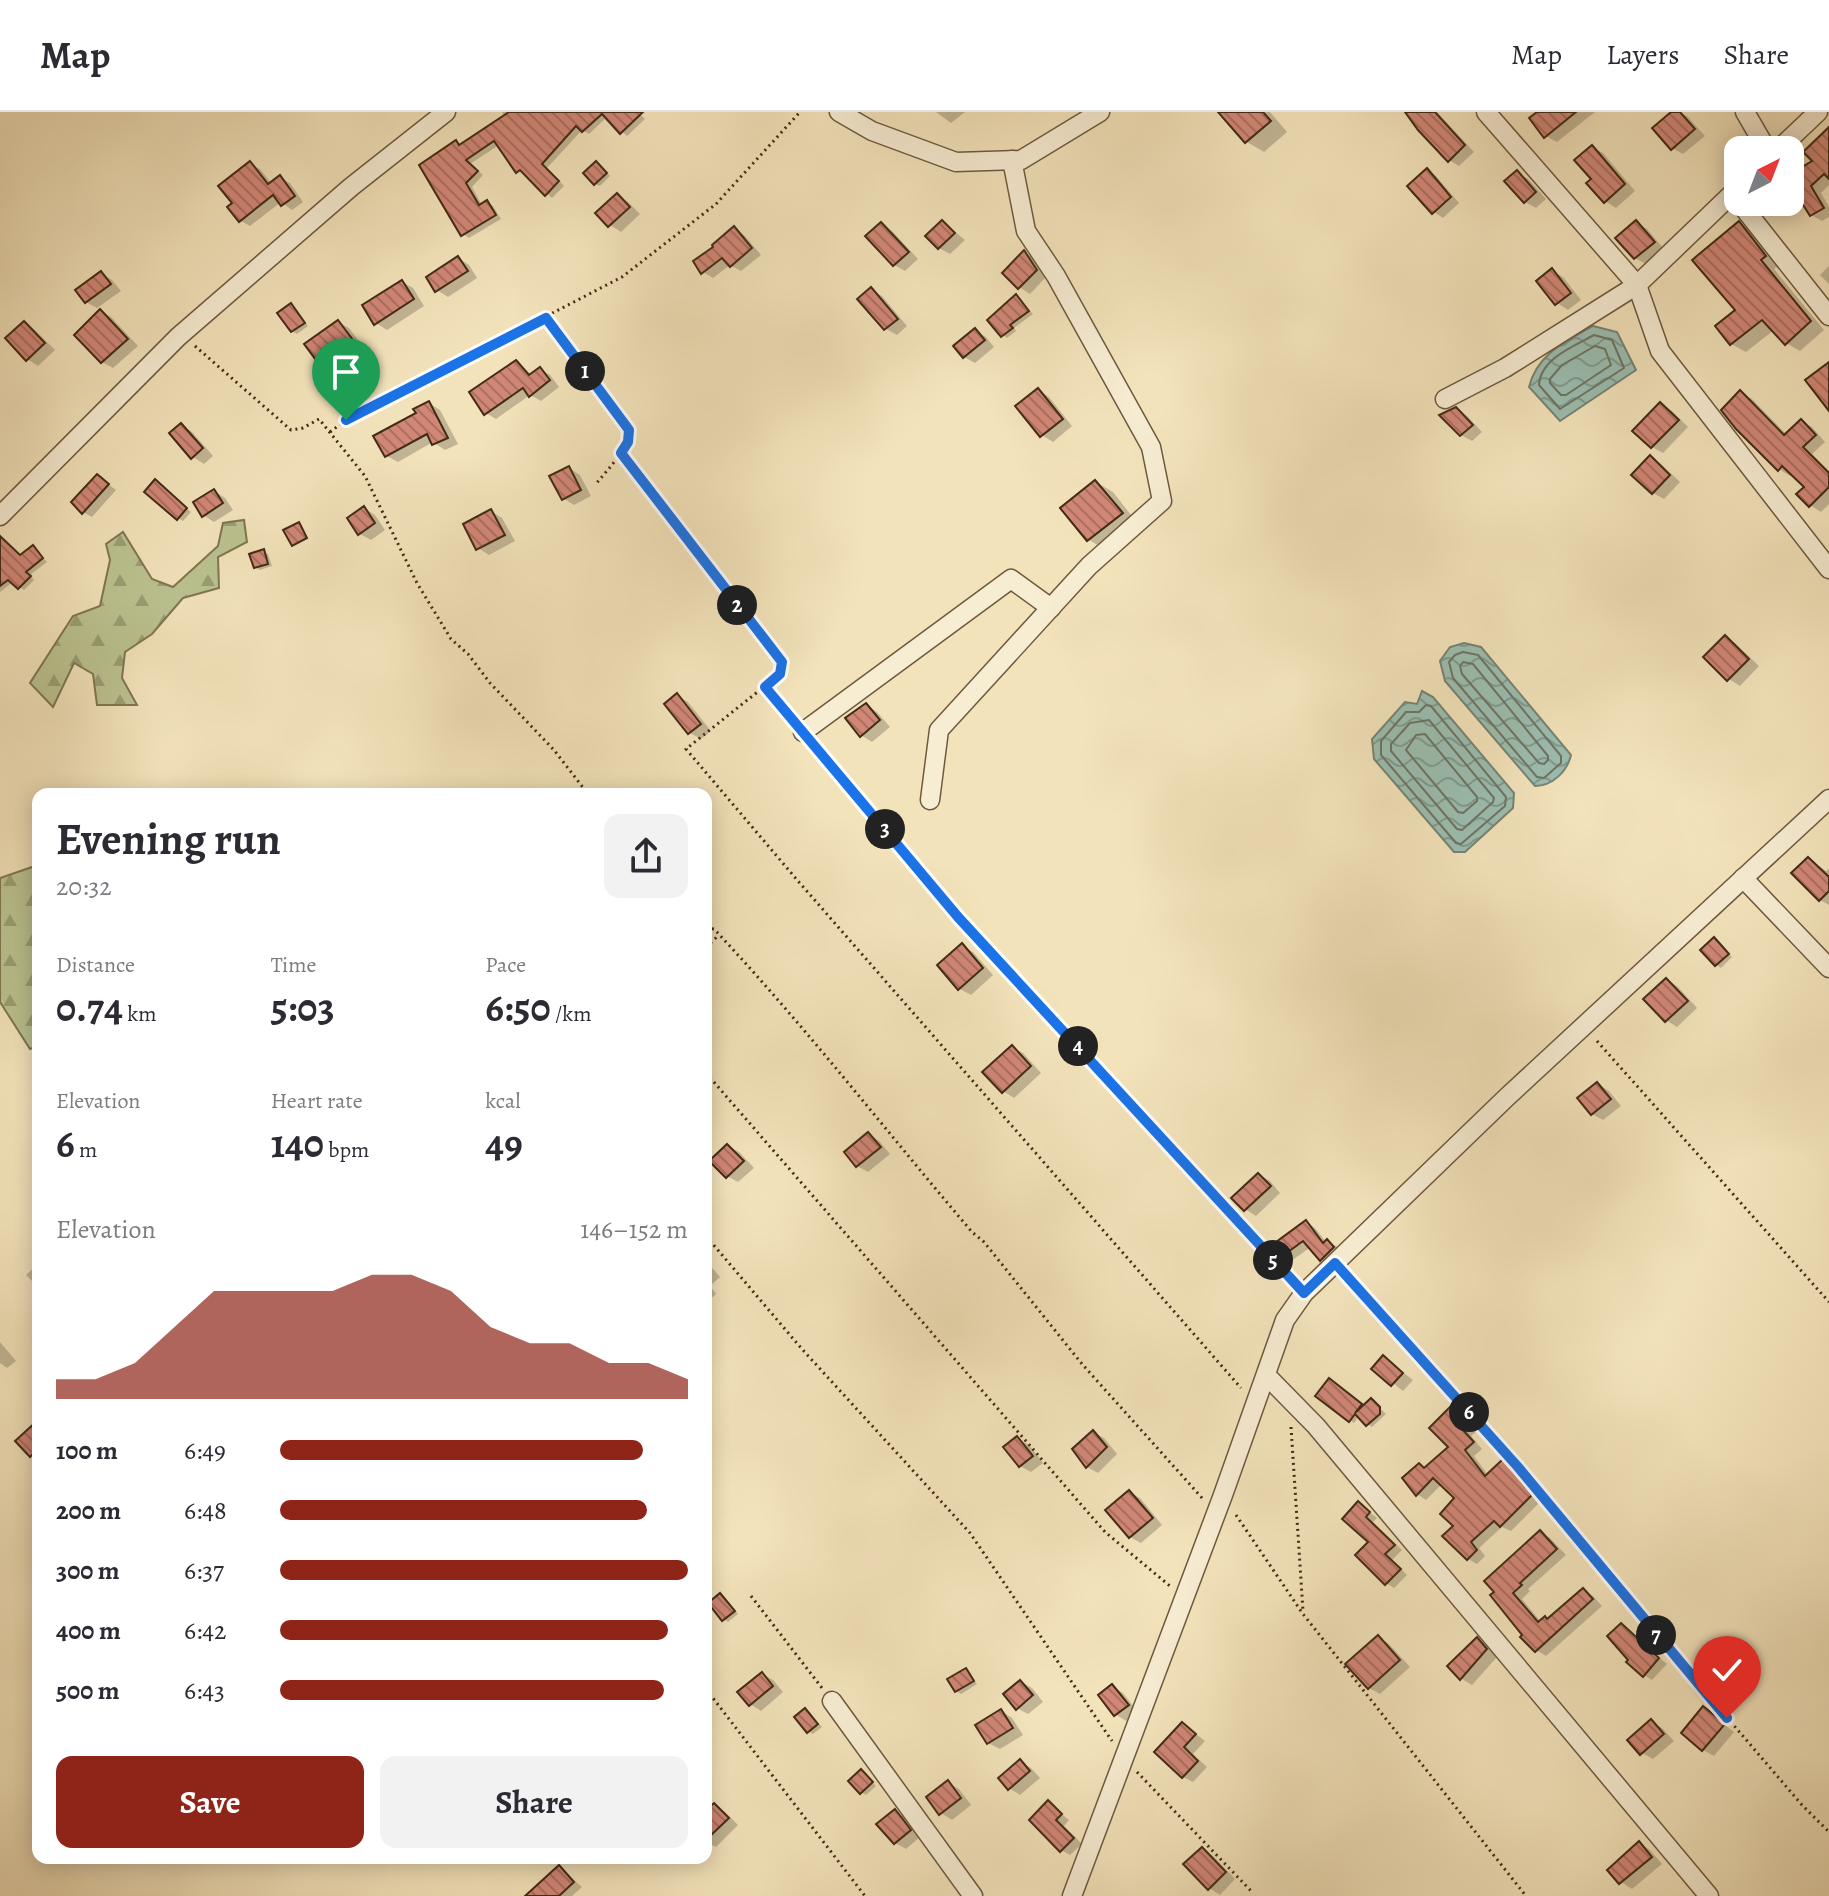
<!DOCTYPE html>
<html lang="en">
<head>
<meta charset="utf-8">
<style>
  body { margin:0; font-family:Alegreya,serif; background:#f2f2f3; color:#2b2b33; height:100vh; display:flex; flex-direction:column; font-size:30px; white-space:nowrap }
  * { box-sizing:border-box; margin:0 }
  p { font-size:26px; color:#7c7c81 }
  .icon { flex:none; width:44px; height:44px; fill:none; stroke:currentColor; stroke-width:2; stroke-linecap:round; stroke-linejoin:round }
  .map { position:relative; flex:1; overflow:hidden }
  .panel { position:absolute; left:32px; top:676px; width:680px; height:1076px; display:flex; flex-direction:column; background:#fff; border-radius:16px; box-shadow:0 4px 20px #0003 }
  .panel>* { flex:none }
  .needle { width:52px; rotate:42deg }
  .buttons { position:absolute; left:1724px; top:24px; display:grid; gap:16px }
  .buttons a { display:grid; place-items:center; width:80px; height:80px; border-radius:16px; background:#fff; box-shadow:0 4px 20px #0003; font-size:40px }
  .pin { position:absolute; display:grid; place-items:center; width:68px; height:68px; color:#fff; margin:-82px -34px; border-radius:50% 50% 50% 0; rotate:-45deg; box-shadow:0 0 8px #0007 }
  .pin .icon { rotate:45deg }
  .km { position:absolute; width:40px; height:40px; margin:-20px; border-radius:50%; background:#222; color:#fff; font-size:22px; line-height:40px; text-align:center }
  .round { display:grid; place-items:center; flex:none; width:84px; height:84px; border-radius:16px; background:#f2f2f3 }
  .head { display:flex; align-items:center; justify-content:space-between; height:136px; padding:0 24px }
  h1 { font-size:44px; font-weight:700; line-height:60px }
  .figures { display:grid; grid-template-columns:repeat(3,1fr); gap:12px; height:136px; padding:8px 24px }
  .figures div { display:grid; align-content:center }
  .figures b { font-size:40px; font-weight:700 }
  .figures small { font-size:22px; font-weight:400 }
  .figures p { font-size:22px }
  .chart { height:224px; padding:16px 24px }
  .chart p { display:flex; justify-content:space-between }
  .chart svg { width:100%; height:144px; margin-top:8px; fill:#8f2418; opacity:.7 }
  .cta { display:flex; gap:16px; margin-top:auto; padding:16px 24px }
  .cta a { flex:1; height:92px; border-radius:16px; background:#8f2418; color:#fff; font-size:32px; font-weight:700; line-height:92px; text-align:center }
  .cta a+a { background:#f2f2f3; color:#2b2b33 }
  ul { padding:0 24px; list-style:none; font-size:26px }
  li { display:grid; grid-template-columns:128px 96px 1fr; align-items:center; height:60px }
  li i { height:20px; border-radius:10px; background:#8f2418 }
  header { display:flex; align-items:center; gap:48px; box-sizing:border-box; height:112px; padding:0 40px; background:#fff; border-bottom:2px solid #e1e1e2 }
  header strong { font-size:38px }
  nav { display:flex; gap:44px; margin-inline-start:auto; font-size:28px }
  .map>svg:first-child { display:block }
</style>
</head>
<body>
<header>
<strong>Map</strong>
<nav><a>Map</a><a>Layers</a><a>Share</a></nav>
</header>
<div class="map">
<svg width="1829" height="1784" viewBox="0 0 1829 1784">
  <defs>
    <pattern id="forest-firs" width="22" height="20" patternUnits="userSpaceOnUse" patternTransform="scale(2)"><rect width="22" height="20" fill="#bbc390"/><path d="M5 1l3.5 6h-7zM16 11l3.5 6h-7z" fill="#9a9f74"/></pattern>
    <pattern id="water-waves" width="16" height="10" patternUnits="userSpaceOnUse" patternTransform="scale(2)"><rect width="16" height="10" fill="#9bbeb1"/><path d="M0 5q4-4 8 0t8 0" fill="none" stroke="#809b8f"/></pattern>
    <pattern id="building-back-hatch" width="6" height="6" patternUnits="userSpaceOnUse" patternTransform="scale(2)"><rect width="6" height="6" fill="#d18777"/><path d="M-1 5l2 2M0 0l6 6M5-1l2 2" fill="none" stroke="#ab6f60"/></pattern>
  </defs>
  <rect width="100%" height="100%" fill="#f3e3bb"/>
  <filter id="stains"><feTurbulence type="fractalNoise" baseFrequency=".0025" numOctaves="4"/><feColorMatrix values="0 0 0 0 .2 0 0 0 0 .09 0 0 0 0 .02 0 0 0 .5 -.17"/></filter>
  <radialGradient id="worn" r=".72"><stop offset=".6" stop-color="#630" stop-opacity="0"/><stop offset="1" stop-color="#630" stop-opacity=".3"/></radialGradient>
  <!-- forest -->
  <g fill="url(#forest-firs)" stroke="#7e7752" stroke-width="2">
    <polygon points="244,408 247,430 218,445 219,476 183,486 152,522 125,540 122,566 137,593 97,593 93,562 74,551 53,595 30,571 73,504 100,494 110,448 106,432 123,420 152,467 173,475 218,434 223,411"/>
    <polygon points="38,753 38,934 30,937 0,890 0,766"/>
  </g>
  <!-- water -->
  <g fill="url(#water-waves)" stroke="#778373" stroke-width="2">
    <path d="M 1593,214 L 1617,220 L 1636,258 L 1560,309 L 1529,275 C 1537,242 1565,230 1593,214 Z"/>
    <path d="M 1464,531 L 1481,535 L 1571,643 C 1567,660 1552,674 1535,674 L 1445,569 L 1440,549 L 1450,535 Z"/>
    <polygon points="1422,579 1433,585 1514,681 1513,696 1465,740 1454,740 1374,647 1372,627 1405,590 1417,592"/>
  </g>
  <!-- shadow -->
  <g fill="#0003">
    <polygon points="502,0 638,0 645,7 627,24 607,5 589,22 582,18 547,56 564,74 552,86 526,62 518,59 499,33 470,52 483,63 472,75 482,93 487,90 493,94 501,107 469,126 463,122 456,31 461,33 505,5"/>
    <polygon points="936,0 965,0 951,11"/>
    <polygon points="1220,0 1270,0 1287,20 1264,40 1247,30"/>
    <polygon points="1408,0 1437,0 1474,40 1459,54 1449,48"/>
    <polygon points="1547,0 1595,0 1557,30 1546,24"/>
    <polygon points="1674,0 1687,4 1705,24 1683,42 1672,36"/>
    <polygon points="1829,18 1829,73 1821,81 1829,95 1829,105 1822,109 1811,103 1790,65 1815,50"/>
    <polygon points="1592,35 1603,41 1635,79 1616,96 1605,89 1594,67"/>
    <polygon points="250,52 260,57 272,72 280,66 290,71 303,90 292,98 281,90 250,114 241,109 230,95 235,92"/>
    <polygon points="601,54 610,64 600,74 595,72"/>
    <polygon points="1427,59 1436,64 1459,91 1443,106 1434,100"/>
    <polygon points="1517,61 1528,67 1546,87 1536,96 1525,90"/>
    <polygon points="617,83 628,90 640,102 621,120 610,113"/>
    <polygon points="943,110 965,128 950,142 939,136"/>
    <polygon points="1636,111 1647,117 1664,137 1646,152 1635,146"/>
    <polygon points="1739,111 1753,120 1779,153 1774,157 1824,218 1800,239 1786,231 1774,218 1746,240 1731,232 1737,198"/>
    <polygon points="881,112 892,119 918,147 905,159 894,153"/>
    <polygon points="734,117 744,123 761,143 741,159 730,153 713,166 703,160 716,136"/>
    <polygon points="1025,141 1036,147 1047,164 1030,182 1019,175"/>
    <polygon points="458,146 469,153 477,166 448,185 437,178"/>
    <polygon points="1829,154 1829,172 1820,163"/>
    <polygon points="1552,159 1563,165 1581,188 1568,198 1557,191"/>
    <polygon points="101,161 112,168 121,179 97,196 86,190"/>
    <polygon points="402,170 413,176 424,194 387,218 376,211"/>
    <polygon points="871,178 882,184 907,214 897,223 886,217"/>
    <polygon points="1016,185 1033,202 1014,216 1016,219 1007,226 1003,223"/>
    <polygon points="291,193 308,214 297,222 292,219"/>
    <polygon points="100,199 111,205 138,234 113,256 102,250 77,223"/>
    <polygon points="338,210 349,216 363,235 332,257 320,251"/>
    <polygon points="24,211 35,218 55,238 38,254 27,247"/>
    <polygon points="975,219 986,225 994,235 975,251 964,245"/>
    <polygon points="516,250 532,263 540,257 550,263 559,275 541,289 530,283 496,307 486,301"/>
    <polygon points="1038,278 1049,285 1072,314 1053,330 1042,323"/>
    <polygon points="1741,281 1752,287 1787,323 1801,309 1812,315 1825,330 1812,342 1829,359 1829,392 1821,400 1810,393 1807,375 1792,361 1790,364 1779,357"/>
    <polygon points="429,291 440,298 458,332 445,338 433,330 398,350 387,344"/>
    <polygon points="1661,292 1672,299 1688,315 1663,341 1652,335"/>
    <polygon points="1456,297 1467,304 1482,320 1472,329 1461,323"/>
    <polygon points="181,313 192,320 213,344 204,352 193,345"/>
    <polygon points="1650,346 1661,352 1680,370 1664,387 1653,381"/>
    <polygon points="569,356 580,363 591,384 574,393 563,386"/>
    <polygon points="97,364 116,378 92,405 83,400"/>
    <polygon points="1096,370 1113,380 1138,412 1106,438 1089,428 1063,396"/>
    <polygon points="160,373 191,400 183,409 178,406"/>
    <polygon points="214,379 225,386 233,398 214,410 203,403"/>
    <polygon points="364,396 375,403 385,418 371,428 360,422"/>
    <polygon points="491,399 502,406 515,429 489,443 478,436"/>
    <polygon points="0,428 21,445 33,435 47,450 30,463 34,468 24,478 13,470 0,480"/>
    <polygon points="264,440 268,442 272,454 260,458 255,455"/>
    <polygon points="1725,525 1736,532 1759,554 1740,574 1729,567"/>
    <polygon points="677,584 688,590 711,619 701,627 690,621 667,593"/>
    <polygon points="866,593 877,600 890,615 872,630 861,623"/>
    <polygon points="1809,747 1826,759 1829,757 1829,793 1820,788"/>
    <polygon points="1715,828 1732,845 1721,856 1716,853"/>
    <polygon points="962,834 973,840 993,863 971,883 960,877 939,853"/>
    <polygon points="1667,868 1678,875 1697,896 1677,915 1666,908"/>
    <polygon points="1012,935 1023,941 1041,961 1014,986 1003,979"/>
    <polygon points="1598,972 1609,979 1621,994 1603,1008 1592,1002"/>
    <polygon points="868,1022 879,1029 890,1042 868,1060 857,1054"/>
    <polygon points="728,1034 739,1040 754,1056 738,1070 727,1064"/>
    <polygon points="1259,1063 1270,1069 1280,1081 1256,1104 1245,1097"/>
    <polygon points="1307,1111 1315,1116 1326,1130 1336,1134 1342,1141 1330,1152 1321,1147 1311,1135 1291,1149 1282,1144"/>
    <polygon points="706,1149 720,1165 710,1174 716,1182 706,1191"/>
    <polygon points="38,1152 38,1175 26,1163"/>
    <polygon points="0,1230 16,1249 7,1256 0,1251"/>
    <polygon points="1384,1246 1413,1268 1403,1279 1374,1256"/>
    <polygon points="1334,1271 1365,1295 1376,1292 1386,1302 1372,1315 1359,1304 1354,1311 1350,1308"/>
    <polygon points="1452,1297 1461,1302 1477,1319 1471,1324 1482,1337 1474,1344 1488,1363 1504,1349 1513,1354 1541,1389 1511,1419 1502,1415 1479,1436 1485,1444 1477,1452 1468,1447 1456,1415 1457,1386 1442,1372 1426,1388 1417,1382 1420,1353 1426,1357 1451,1335"/>
    <polygon points="1093,1320 1104,1326 1117,1342 1098,1361 1087,1355"/>
    <polygon points="1018,1327 1029,1333 1043,1351 1031,1360 1020,1354"/>
    <polygon points="1129,1380 1140,1386 1162,1413 1141,1431 1130,1425"/>
    <polygon points="1358,1391 1377,1406 1373,1410 1402,1438 1392,1448 1407,1463 1394,1476 1386,1471"/>
    <polygon points="1540,1420 1550,1426 1566,1443 1528,1477 1530,1479 1522,1487 1541,1510 1548,1508 1583,1478 1593,1484 1602,1494 1546,1544 1536,1538 1493,1484"/>
    <polygon points="721,1483 738,1502 728,1510 724,1507"/>
    <polygon points="1621,1514 1667,1552 1652,1568 1644,1563"/>
    <polygon points="1378,1525 1389,1532 1410,1555 1380,1582 1369,1576"/>
    <polygon points="1477,1527 1488,1534 1497,1545 1472,1573 1462,1567 1450,1554"/>
    <polygon points="966,1558 977,1572 961,1582 956,1579"/>
    <polygon points="762,1562 773,1568 783,1580 761,1599 750,1592"/>
    <polygon points="1021,1570 1032,1576 1043,1590 1028,1602 1017,1596"/>
    <polygon points="1112,1574 1123,1581 1138,1600 1126,1609 1115,1602"/>
    <polygon points="1704,1597 1734,1620 1714,1644 1703,1638"/>
    <polygon points="806,1598 822,1615 813,1622 808,1619"/>
    <polygon points="1001,1599 1012,1606 1023,1623 1000,1637 988,1631"/>
    <polygon points="1651,1610 1662,1616 1674,1629 1653,1647 1642,1641"/>
    <polygon points="1183,1612 1205,1629 1193,1642 1207,1655 1193,1670 1183,1665"/>
    <polygon points="1020,1650 1031,1656 1040,1666 1020,1683 1009,1676"/>
    <polygon points="862,1660 876,1674 866,1683 861,1680"/>
    <polygon points="948,1671 959,1677 971,1693 952,1708 941,1701"/>
    <polygon points="1048,1691 1069,1708 1064,1714 1082,1732 1070,1743 1061,1738"/>
    <polygon points="714,1693 725,1700 738,1713 716,1735 706,1730 706,1701"/>
    <polygon points="895,1699 906,1706 920,1725 906,1737 895,1731"/>
    <polygon points="1639,1731 1650,1738 1662,1752 1632,1777 1621,1770"/>
    <polygon points="1202,1737 1213,1744 1235,1767 1220,1783 1209,1776"/>
    <polygon points="559,1755 582,1775 572,1784 530,1784"/>
  </g>
  <g fill="none" stroke-linecap="round" stroke-linejoin="round">
    <!-- shore -->
    <g stroke="#6e7463" stroke-width="2">
      <path d="M 1594,223 L 1612,228 L 1624,256 L 1560,297 L 1539,273 C 1540,247 1574,234 1594,223 Z"/>
      <polygon points="1595,234 1605,237 1611,253 1566,283 1561,283 1550,271 1550,267 1562,253"/>
      <polygon points="1463,540 1478,543 1561,644 1561,651 1544,666 1537,665 1453,566 1449,550 1455,543"/>
      <polygon points="1463,550 1473,552 1548,644 1548,648 1544,652 1539,651 1462,562 1460,554"/>
      <polygon points="1426,593 1431,594 1506,685 1505,694 1461,732 1456,731 1381,643 1381,629 1406,600 1419,600"/>
      <polygon points="1429,608 1494,686 1493,690 1462,718 1457,717 1391,639 1391,632 1410,611"/>
      <polygon points="1425,622 1477,685 1477,689 1463,701 1458,700 1406,638 1416,623"/>
    </g>
  </g>
  <!-- building -->
  <g fill="url(#building-back-hatch)" stroke="#422b15" stroke-width="2">
    <polygon points="509,0 643,0 620,22 602,2 582,20 576,14 542,52 559,69 545,84 520,58 516,61 494,29 466,48 478,59 466,71 479,93 487,88 496,103 461,124 419,53 456,28 459,33"/>
    <polygon points="1218,0 1263,0 1271,9 1245,31"/>
    <polygon points="1405,0 1435,0 1465,33 1448,50 1418,18"/>
    <polygon points="1537,0 1576,0 1544,26 1529,6"/>
    <polygon points="1671,0 1680,0 1695,17 1671,38 1652,16"/>
    <polygon points="1829,15 1829,67 1824,62 1811,74 1824,96 1810,104 1790,72 1790,62 1812,49 1803,40"/>
    <polygon points="1592,33 1625,72 1604,91 1586,71 1591,67 1574,48"/>
    <polygon points="250,49 268,72 280,63 295,84 281,94 273,83 239,110 227,95 232,91 218,74"/>
    <polygon points="596,49 607,61 594,73 583,61"/>
    <polygon points="1427,56 1451,85 1432,102 1407,74"/>
    <polygon points="1517,58 1536,80 1524,91 1504,69"/>
    <polygon points="617,81 630,95 608,115 595,101"/>
    <polygon points="942,108 955,121 938,137 925,124"/>
    <polygon points="1636,108 1655,130 1634,147 1615,126"/>
    <polygon points="1739,109 1766,144 1761,148 1811,209 1785,233 1762,208 1730,233 1715,214 1735,198 1692,148"/>
    <polygon points="881,110 909,140 893,154 865,124"/>
    <polygon points="734,114 752,136 730,155 722,146 701,162 693,149 713,135 712,133"/>
    <polygon points="1024,138 1037,158 1018,177 1002,161"/>
    <polygon points="458,144 468,159 435,180 426,165"/>
    <polygon points="1552,156 1571,181 1555,193 1536,169"/>
    <polygon points="101,159 111,172 85,191 75,178"/>
    <polygon points="402,168 414,187 374,213 362,193"/>
    <polygon points="871,175 898,207 884,218 857,187"/>
    <polygon points="1016,182 1029,199 1010,213 1013,216 1001,225 987,208"/>
    <polygon points="291,191 305,211 291,220 277,201"/>
    <polygon points="100,197 128,227 101,251 74,223"/>
    <polygon points="338,208 353,228 319,252 304,232"/>
    <polygon points="24,209 45,231 26,249 5,226"/>
    <polygon points="975,216 985,228 963,246 953,234"/>
    <polygon points="516,248 529,263 540,255 550,268 529,285 523,276 484,303 469,280"/>
    <polygon points="1829,250 1829,299 1805,268"/>
    <polygon points="1038,276 1063,307 1040,325 1015,294"/>
    <polygon points="1740,278 1784,323 1801,307 1816,323 1803,335 1829,361 1829,375 1809,395 1796,382 1804,375 1782,354 1778,359 1736,317 1721,298"/>
    <polygon points="429,289 448,326 432,333 427,322 385,345 373,324 416,301 413,297"/>
    <polygon points="1660,290 1679,308 1651,336 1632,319"/>
    <polygon points="1456,295 1473,313 1460,324 1439,303"/>
    <polygon points="181,311 203,336 191,347 169,321"/>
    <polygon points="1650,343 1670,363 1652,382 1631,363"/>
    <polygon points="569,354 581,378 562,388 549,364"/>
    <polygon points="97,362 109,372 82,402 71,390"/>
    <polygon points="155,367 187,396 177,408 144,380"/>
    <polygon points="1095,368 1123,401 1087,429 1060,396"/>
    <polygon points="214,377 223,391 202,405 193,390"/>
    <polygon points="364,394 375,411 358,423 347,406"/>
    <polygon points="491,397 505,423 476,438 463,412"/>
    <polygon points="299,410 307,426 292,434 283,418"/>
    <polygon points="0,424 20,443 33,433 43,446 26,460 31,464 18,477 8,468 0,474"/>
    <polygon points="264,437 268,452 254,456 249,442"/>
    <polygon points="1725,523 1749,547 1727,569 1703,545"/>
    <polygon points="677,581 701,612 688,622 664,592"/>
    <polygon points="866,591 880,608 860,625 845,606"/>
    <polygon points="1808,745 1829,765 1829,779 1819,789 1791,761"/>
    <polygon points="1714,825 1729,842 1715,854 1700,838"/>
    <polygon points="962,831 983,856 958,878 937,853"/>
    <polygon points="1666,866 1688,889 1665,910 1643,887"/>
    <polygon points="1012,933 1031,954 1002,981 982,960"/>
    <polygon points="1597,970 1611,987 1591,1003 1577,986"/>
    <polygon points="868,1020 881,1035 856,1055 844,1040"/>
    <polygon points="727,1032 744,1049 726,1066 709,1049"/>
    <polygon points="1258,1061 1271,1074 1244,1099 1231,1086"/>
    <polygon points="1306,1108 1323,1131 1327,1127 1334,1135 1320,1149 1303,1129 1281,1145 1272,1133"/>
    <polygon points="1383,1243 1403,1261 1391,1274 1371,1257"/>
    <polygon points="1329,1266 1362,1292 1355,1301 1371,1286 1380,1295 1380,1302 1366,1314 1355,1302 1349,1310 1315,1284"/>
    <polygon points="1451,1294 1469,1312 1463,1318 1474,1330 1465,1338 1485,1364 1503,1347 1532,1383 1500,1415 1494,1409 1471,1430 1477,1438 1467,1448 1442,1424 1453,1414 1440,1402 1454,1386 1433,1366 1416,1384 1402,1366 1419,1351 1424,1356 1448,1335 1429,1316"/>
    <polygon points="38,1308 38,1337 30,1345 15,1329"/>
    <polygon points="1093,1318 1107,1335 1086,1356 1072,1337"/>
    <polygon points="1017,1324 1033,1344 1019,1355 1003,1335"/>
    <polygon points="1129,1378 1153,1406 1129,1426 1105,1398"/>
    <polygon points="1358,1389 1370,1400 1366,1405 1395,1433 1385,1442 1401,1457 1385,1473 1355,1443 1368,1430 1342,1407"/>
    <polygon points="1540,1418 1557,1437 1520,1471 1522,1473 1513,1481 1538,1510 1545,1504 1547,1507 1583,1476 1593,1487 1535,1540 1520,1525 1522,1523 1490,1483 1494,1480 1484,1469"/>
    <polygon points="720,1481 735,1499 722,1509 708,1491"/>
    <polygon points="1621,1511 1659,1546 1643,1565 1626,1550 1628,1548 1607,1524"/>
    <polygon points="1378,1523 1400,1548 1368,1577 1345,1552"/>
    <polygon points="1477,1525 1487,1537 1460,1568 1447,1554"/>
    <polygon points="966,1556 974,1569 955,1580 947,1567"/>
    <polygon points="762,1560 773,1574 749,1594 737,1580"/>
    <polygon points="1020,1568 1033,1583 1016,1598 1003,1582"/>
    <polygon points="1112,1572 1129,1593 1114,1604 1098,1583"/>
    <polygon points="1703,1594 1725,1612 1702,1639 1681,1621"/>
    <polygon points="805,1596 818,1612 807,1621 794,1605"/>
    <polygon points="1001,1597 1013,1616 987,1632 975,1613"/>
    <polygon points="1651,1607 1664,1622 1640,1643 1627,1628"/>
    <polygon points="1182,1610 1196,1622 1184,1635 1198,1649 1182,1666 1154,1640"/>
    <polygon points="1020,1647 1030,1659 1008,1678 998,1666"/>
    <polygon points="861,1657 873,1670 860,1682 848,1669"/>
    <polygon points="948,1668 961,1686 939,1703 926,1685"/>
    <polygon points="1048,1688 1062,1702 1056,1708 1074,1726 1060,1740 1029,1708"/>
    <polygon points="714,1691 729,1706 706,1728 706,1698"/>
    <polygon points="895,1697 911,1718 894,1732 876,1712"/>
    <polygon points="1639,1729 1652,1745 1619,1772 1607,1758"/>
    <polygon points="1202,1735 1226,1760 1208,1778 1183,1752"/>
    <polygon points="559,1753 574,1770 559,1784 525,1784"/>
  </g>
  <g fill="none" stroke-linecap="round" stroke-linejoin="round">
    <defs>
      <g id="minor">
        <polyline points="839,0 872,19 956,50 1021,48 1100,0"/>
        <polyline points="1486,0 1637,173 1660,239 1829,457"/>
        <polyline points="1745,0 1767,38"/>
        <polyline points="1778,38 1818,0"/>
        <polyline points="1739,90 1829,204"/>
        <polyline points="1445,287 1505,256 1637,173 1738,76"/>
        <polyline points="0,404 178,225 351,75 446,0"/>
        <polyline points="803,620 1011,467 1051,496"/>
        <polyline points="930,688 939,618 1089,454 1162,389 1151,335 1056,164 1026,119 1012,48"/>
        <polyline points="1743,766 1829,856"/>
        <polyline points="1266,1263 1316,1314 1709,1784"/>
        <polyline points="832,1589 973,1784"/>
        <polyline points="1072,1784 1223,1383 1285,1208 1304,1181 1507,985 1829,687"/>
      </g>
    </defs>
    <!-- minor casing -->
    <use href="#minor" stroke="#6e593e" stroke-width="21"/>
    <!-- path -->
    <g stroke="#422b15" stroke-width="3" stroke-dasharray="2 4" stroke-linecap="butt">
      <path d="M 547,207 L 629,318 C 626,340 609,356 595,373"/>
      <polyline points="195,234 291,318 303,316 319,307 365,364 417,471 451,527 468,542 490,571 554,638 588,682"/>
      <polyline points="330,320 346,308 622,165 716,92 800,0"/>
      <polyline points="621,341 782,550 780,562 686,637 798,769 1241,1276"/>
      <polyline points="765,575 790,605"/>
      <polyline points="816,636 958,805 1291,1167"/>
      <path d="M 706,816 L 714,817 C 805,914 886,1019 972,1120 L 984,1130 L 1082,1252 L 1203,1387"/>
      <polyline points="706,835 719,823"/>
      <polyline points="1597,929 1829,1190"/>
      <polyline points="706,961 1105,1420 1170,1474"/>
      <polyline points="706,1124 801,1236 970,1421 1112,1629"/>
      <polyline points="1347,1164 1518,1355 1653,1519 1802,1693 1829,1720"/>
      <polyline points="1291,1315 1303,1499"/>
      <polyline points="1236,1403 1303,1502 1526,1784"/>
      <polyline points="751,1484 822,1576"/>
      <polyline points="706,1577 865,1784"/>
      <polyline points="1137,1660 1253,1781"/>
    </g>
    <!-- minor -->
    <use href="#minor" stroke="#f7edd3" stroke-width="18"/>
  </g>
  <g fill="none" stroke-linecap="round" stroke-linejoin="round">
    <defs>
      <polyline id="route" points="346,308 546,206 629,318 628,330 621,341 782,550 780,562 765,575 958,805 1304,1181 1335,1151 1518,1355 1727,1606"/>
    </defs>
    <!-- route casing -->
    <use href="#route" stroke="#fff" stroke-width="16"/>
    <!-- route -->
    <use href="#route" stroke="#1a73e8" stroke-width="10"/>
  </g>
  <rect width="100%" height="100%" filter="url(#stains)"/>
  <rect width="100%" height="100%" fill="url(#worn)"/>
</svg>
<div class="buttons">
<a><svg class="needle" viewBox="-14 -14 28 28"><path d="M0-13l5 13h-10z" fill="#e53935"/><path d="M0 13l5-13h-10z" fill="#7c7c81"/></svg></a>
</div>
<div class="pin" style="left:346px;top:308px;background:#1e9e55"><svg class="icon" aria-label="arrive" viewBox="0 0 24 24"><path d="M6 21V4h12l-3 4 3 4H6"/></svg></div>
<div class="pin" style="left:1727px;top:1606px;background:#d93025"><svg class="icon" aria-label="check" viewBox="0 0 24 24"><path d="M5 12l5 5 9-10"/></svg></div>
<b class="km" style="left:585px;top:259px">1</b>
<b class="km" style="left:737px;top:493px">2</b>
<b class="km" style="left:885px;top:717px">3</b>
<b class="km" style="left:1078px;top:934px">4</b>
<b class="km" style="left:1273px;top:1148px">5</b>
<b class="km" style="left:1469px;top:1300px">6</b>
<b class="km" style="left:1656px;top:1523px">7</b>
<section class="panel">
<div class="head"><div><h1>Evening run</h1><p>20:32</p></div><a class="round"><svg class="icon" aria-label="share" viewBox="0 0 24 24"><path d="M12 15V3M7 8l5-5 5 5M5 13v7h14v-7"/></svg></a></div>
<div class="figures">
<div><p>Distance</p><b>0.74<small> km</small></b></div>
<div><p>Time</p><b>5:03</b></div>
<div><p>Pace</p><b>6:50<small> /km</small></b></div>
</div>
<div class="figures">
<div><p>Elevation</p><b>6<small> m</small></b></div>
<div><p>Heart rate</p><b>140<small> bpm</small></b></div>
<div><p>kcal</p><b>49</b></div>
</div>
<div class="chart"><p><span>Elevation</span>146–152 m</p>
<svg viewBox="0 0 160 44" preserveAspectRatio="none"><path d="M0 44V38L10 38L20 33L30 22L40 11L50 11L60 11L70 11L80 6L90 6L100 11L110 22L120 27L130 27L140 33L150 33L160 38V44z"/></svg>
</div>
<ul>
<li><b>100 m</b>6:49<i style="width:89%"></i></li>
<li><b>200 m</b>6:48<i style="width:90%"></i></li>
<li><b>300 m</b>6:37<i style="width:100%"></i></li>
<li><b>400 m</b>6:42<i style="width:95%"></i></li>
<li><b>500 m</b>6:43<i style="width:94%"></i></li>
</ul>
<div class="cta"><a>Save</a><a>Share</a></div>
</section>
</div>
</body>
</html>
